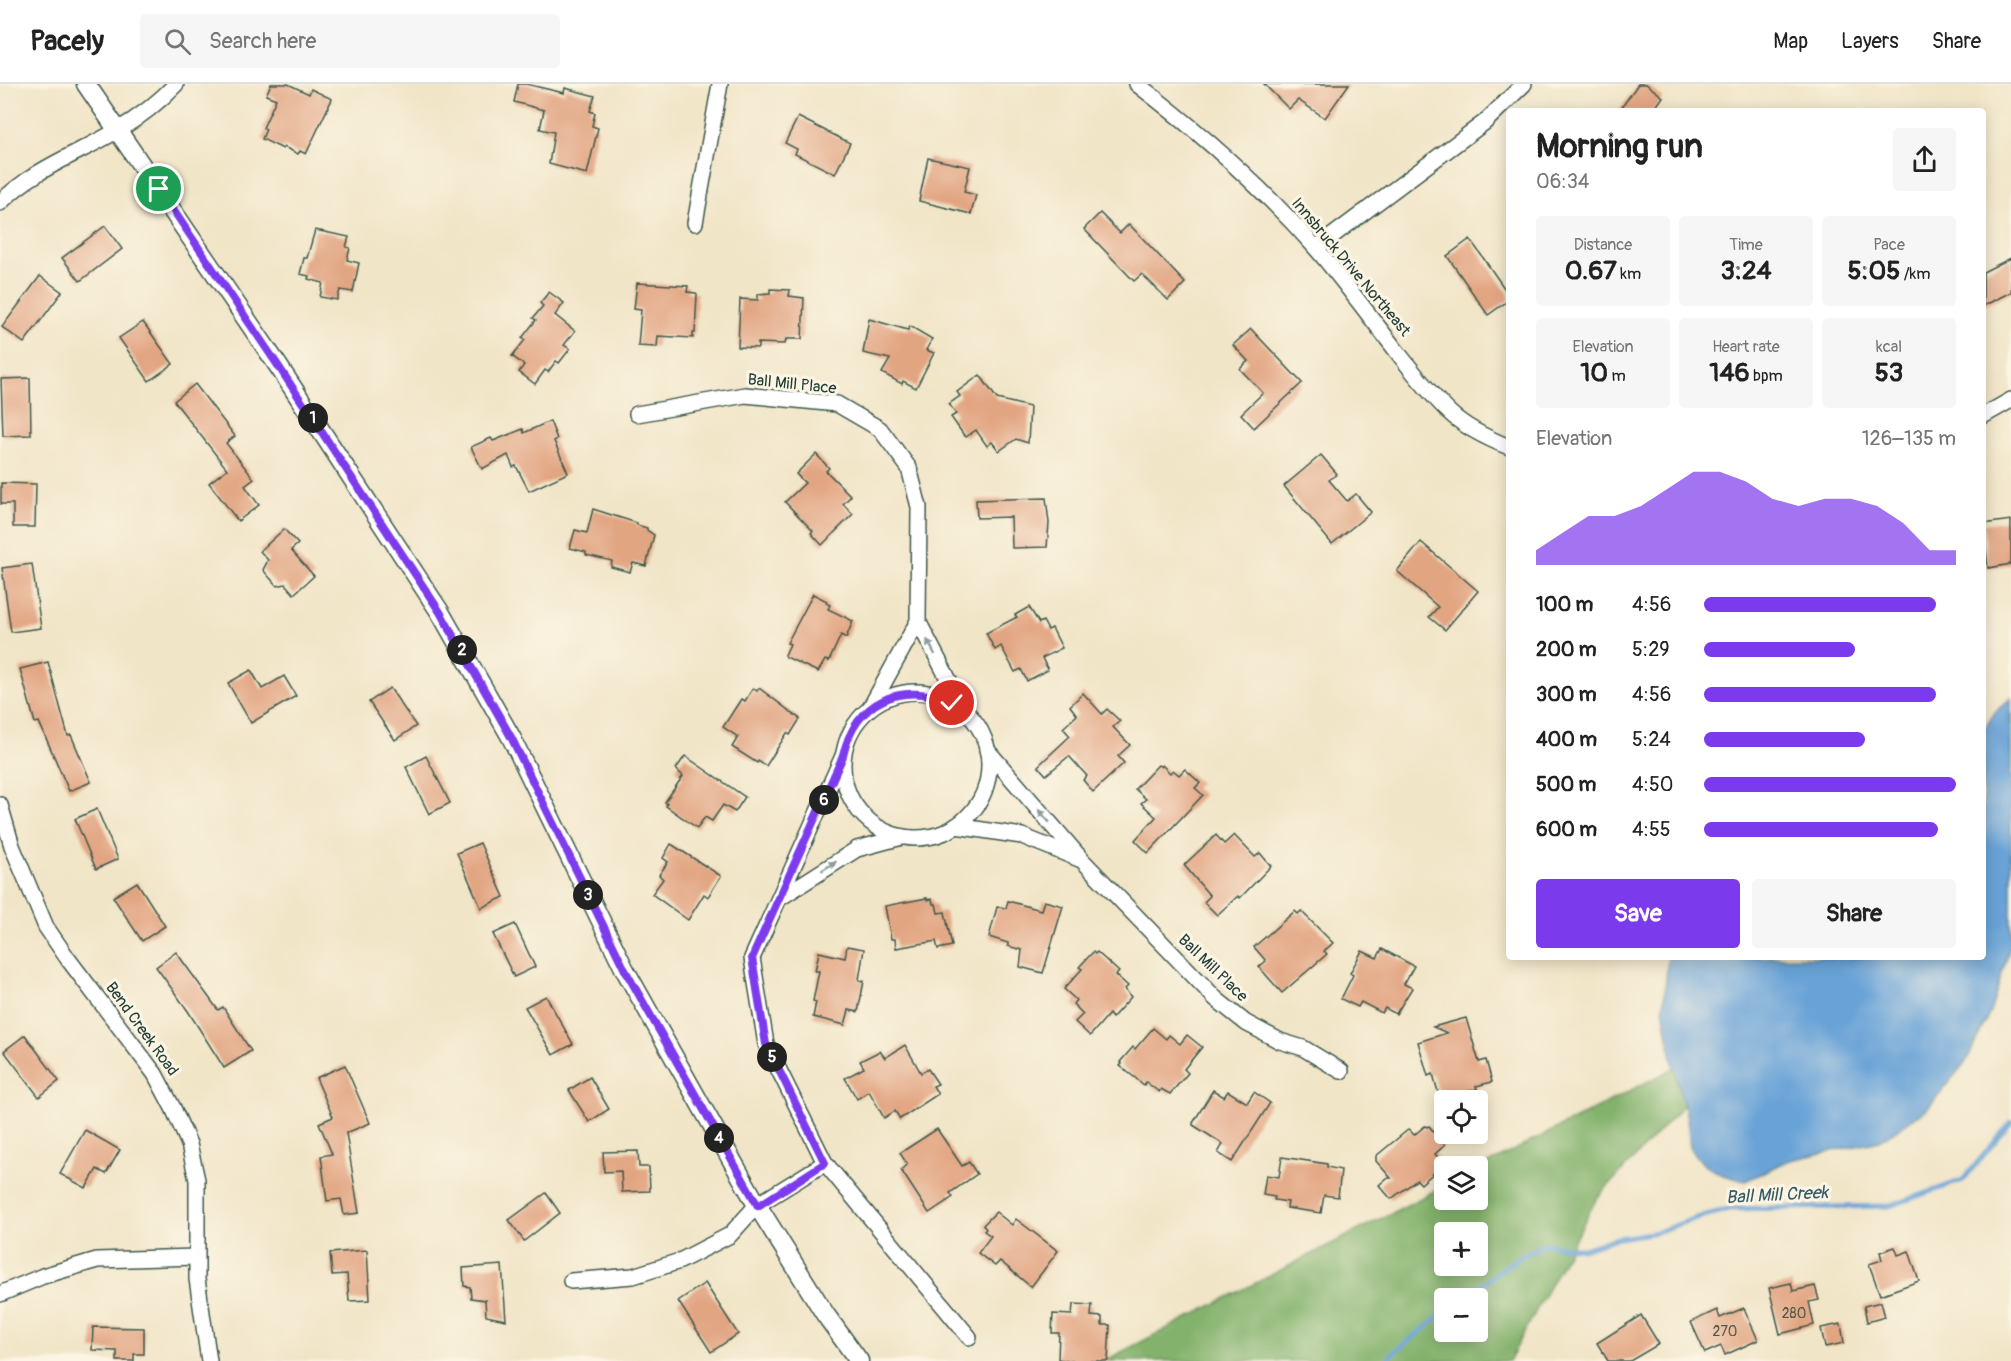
<!DOCTYPE html>
<html lang="en">
<head>
<meta charset="utf-8">
<style>
  body { margin:0; font-family:Pangolin,sans-serif; background:#f6f6f6; color:#222; height:100vh; display:flex; flex-direction:column; font-size:22px; white-space:nowrap }
  * { box-sizing:border-box; margin:0 }
  p { font-size:20px; color:#767676 }
  .icon { flex:none; width:33px; height:33px; fill:none; stroke:currentColor; stroke-width:2; stroke-linecap:round; stroke-linejoin:round }
  .map { position:relative; flex:1; overflow:hidden }
  .sheet { position:absolute; left:1506px; top:24px; width:480px; height:852px; display:flex; flex-direction:column; background:#fff; border-radius:6px; box-shadow:0 3px 15px #0003 }
  .sheet>* { flex:none }
  .fabs { position:absolute; left:1434px; top:1006px; display:grid; gap:12px }
  .fabs a { display:grid; place-items:center; width:54px; height:54px; border-radius:6px; background:#fff; box-shadow:0 3px 15px #0003; font-size:30px }
  .pin { position:absolute; display:grid; place-items:center; width:51px; height:51px; color:#fff; margin:-26px; border:3px solid #fff; border-radius:50%; box-shadow:0 2px 6px #0007 }
  .km { position:absolute; width:30px; height:30px; margin:-15px; border-radius:50%; background:#222; color:#fff; font-size:16px; line-height:30px; text-align:center }
  .round { display:grid; place-items:center; flex:none; width:63px; height:63px; border-radius:6px; background:#f6f6f6 }
  .head { display:flex; align-items:center; justify-content:space-between; height:102px; padding:0 30px }
  h1 { font-size:33px; font-weight:800; line-height:45px }
  .metrics { display:grid; grid-template-columns:repeat(3,1fr); gap:9px; height:102px; padding:6px 30px }
  .metrics div { display:grid; align-content:center; border-radius:6px; background:#f6f6f6; text-align:center }
  .metrics b { font-size:26px; font-weight:800 }
  .metrics small { font-size:16px; font-weight:400 }
  .metrics p { font-size:16px }
  .chart { height:168px; padding:12px 30px }
  .chart p { display:flex; justify-content:space-between }
  .chart svg { width:100%; height:108px; margin-top:6px; fill:#7c3aed; opacity:.7 }
  .cta { display:flex; gap:12px; margin-top:auto; padding:12px 30px }
  .cta a { flex:1; height:69px; border-radius:6px; background:#7c3aed; color:#fff; font-size:24px; font-weight:800; line-height:69px; text-align:center }
  .cta a+a { background:#f6f6f6; color:#222 }
  ul { padding:0 30px; list-style:none; font-size:20px }
  li { display:grid; grid-template-columns:96px 72px 1fr; align-items:center; height:45px }
  li i { height:15px; border-radius:8px; background:#7c3aed }
  header { display:flex; align-items:center; gap:36px; box-sizing:border-box; height:84px; padding:0 30px; background:#fff; border-bottom:2px solid #e0e0e0 }
  header strong { font-size:28px }
  nav { display:flex; gap:33px; margin-inline-start:auto; font-size:21px }
  .search { width:420px; height:54px; background:#f6f6f6; display:flex; align-items:center; gap:15px; box-sizing:border-box; padding:0 21px; border-radius:6px; color:#767676; font-size:22px }
  .map>svg:first-child { display:block }
</style>
</head>
<body>
<header>
<strong>Pacely</strong>
<div class="search"><svg class="icon" aria-label="search" viewBox="0 0 24 24"><circle cx="10" cy="10" r="6"/><path d="M15 15l6 6"/></svg>Search here</div>
<nav><a>Map</a><a>Layers</a><a>Share</a></nav>
</header>
<div class="map">
<svg width="2011" height="1277" viewBox="0 0 2011 1277">
  <rect width="100%" height="100%" fill="#fcf5e5"/>
  <filter id="ink" filterUnits="userSpaceOnUse"><feTurbulence type="fractalNoise" baseFrequency=".0167" numOctaves="2"/><feDisplacementMap in="SourceGraphic" scale="12" xChannelSelector="R" yChannelSelector="G"/><feConvolveMatrix kernelMatrix="1 2 1 2 8 2 1 2 1" color-interpolation-filters="sRGB"/></filter>
  <filter id="wash" filterUnits="userSpaceOnUse"><feTurbulence type="fractalNoise" baseFrequency=".008" numOctaves="4" result="noise"/><feDisplacementMap in="SourceGraphic" scale="24" xChannelSelector="R" yChannelSelector="G"/><feGaussianBlur stdDeviation="1.35" result="paint"/><feColorMatrix in="noise" values="0 0 0 0 0 0 0 0 0 0 0 0 0 0 0 0 0 1.4 0 .05"/><feComposite in="paint" operator="in"/></filter>
  <g filter="url(#wash)">
    <rect width="100%" height="100%" fill="#f1e5c7"/>
    <!-- forest -->
    <path fill="#83b26c" stroke="#517850" stroke-width="1.5" fill-rule="evenodd" d="M 1759,940 L 1597,1114 L 1509,1277 L 1104,1277 L 1444,1102 L 1444,1116 L 1478,1116 L 1478,1085 ZM 1444,1149 L 1478,1149 L 1478,1182 L 1444,1182 ZM 1444,1215 L 1478,1215 L 1478,1248 L 1444,1248 Z"/>
    <!-- water -->
    <polygon fill="#67a2d7" stroke="#437086" stroke-width="1.5" points="2011,614 2011,860 1991,926 1967,976 1928,1024 1880,1057 1790,1076 1745,1097 1723,1091 1704,1081 1690,1064 1687,1034 1672,975 1663,925 1668,873 1826,873 1829,875 1836,873 1983,873 1983,647 1995,628"/>
    <g fill="none" stroke-linecap="round" stroke-linejoin="round">
      <!-- stream -->
      <g stroke="#67a2d7" stroke-width="5">
        <polyline points="1462,1215 1513,1177 1544,1160 1583,1165 1613,1155 1657,1148 1696,1134 1729,1125 1890,1122 1963,1096 2011,1038"/>
        <polyline points="1386,1277 1392,1270 1444,1229"/>
      </g>
    </g>
    <g id="blocks">
      <!-- building -->
      <g fill="#e2a582">
        <polygon points="271,0 288,0 309,10 311,5 332,15 306,70 300,67 298,70 284,63 283,65 262,55 266,45 263,44 276,15 266,11"/>
        <polygon points="518,0 526,0 564,9 565,4 595,12 590,27 595,29 592,42 598,44 587,90 549,80 554,48 540,45 544,26 514,18"/>
        <polygon points="1264,0 1349,0 1325,34 1298,16 1289,25"/>
        <polygon points="1638,0 1646,0 1663,13 1653,27 1619,27"/>
        <polygon points="798,33 850,59 835,90 795,70 797,65 785,59"/>
        <polygon points="928,74 970,83 964,108 976,111 971,130 919,117"/>
        <polygon points="1100,129 1120,149 1129,140 1185,199 1168,216 1142,190 1134,197 1084,145"/>
        <polygon points="105,142 122,165 80,197 62,174"/>
        <polygon points="315,146 349,153 346,163 350,164 347,176 359,179 353,208 340,206 337,216 320,213 323,199 308,195 309,192 300,190 304,174 307,174"/>
        <polygon points="1470,155 1509,211 1509,216 1488,231 1447,172"/>
        <polygon points="2011,174 2011,208 1983,222 1983,188"/>
        <polygon points="40,192 62,208 24,259 2,243"/>
        <polygon points="637,199 688,202 687,208 696,209 697,210 695,249 693,249 693,254 658,252 657,263 638,262 641,226 634,225"/>
        <polygon points="770,205 790,206 789,212 804,214 802,255 786,255 785,260 758,259 758,264 738,263 740,215 758,216 758,210 770,209"/>
        <polygon points="549,208 564,219 555,231 575,247 564,261 570,265 559,279 556,277 548,288 545,286 535,300 519,288 524,281 512,272 525,256 522,254 536,236 533,234 543,222 540,219"/>
        <polygon points="869,235 908,246 910,242 932,255 926,266 934,269 916,304 903,297 902,300 882,289 890,275 863,269"/>
        <polygon points="143,238 173,280 149,297 119,254"/>
        <polygon points="1251,245 1302,299 1254,344 1241,330 1263,309 1240,285 1248,277 1233,261"/>
        <polygon points="980,291 997,315 1030,323 1028,359 1016,355 999,367 992,358 987,362 976,346 966,353 963,350 951,333 956,330 949,320 960,312 957,308"/>
        <polygon points="30,294 31,351 3,352 1,295"/>
        <polygon points="195,300 235,352 226,359 254,395 245,402 259,421 238,437 209,399 227,385 174,317"/>
        <polygon points="550,337 557,355 554,357 568,389 529,407 516,382 513,383 508,371 482,385 471,363 491,354 493,357 523,345 524,349"/>
        <polygon points="816,370 829,384 826,387 851,412 843,420 853,430 822,461 811,449 813,447 785,418 805,399 796,390"/>
        <polygon points="1321,371 1337,390 1329,396 1347,417 1356,410 1371,428 1332,460 1284,402"/>
        <polygon points="1,399 36,400 35,443 13,443 13,420 1,420"/>
        <polygon points="1046,414 1049,439 1047,463 1012,464 1011,433 977,434 976,416"/>
        <polygon points="593,425 637,439 637,441 647,444 647,446 654,451 646,482 633,479 630,488 611,483 612,477 586,471 586,468 570,464 575,446 587,449"/>
        <polygon points="2011,436 2011,480 1988,484 1983,440"/>
        <polygon points="284,445 298,460 291,466 314,492 294,510 285,500 277,502 263,486 268,476 260,467"/>
        <polygon points="1421,458 1478,507 1445,546 1429,533 1438,523 1397,487"/>
        <polygon points="32,480 41,544 11,548 2,484"/>
        <polygon points="813,510 827,517 826,519 830,521 828,525 853,537 846,554 841,551 829,577 825,576 818,588 786,573 785,571 790,560 787,559"/>
        <polygon points="1029,523 1039,539 1043,537 1048,546 1052,544 1062,564 1042,574 1048,586 1027,597 1021,585 1015,588 1001,562 995,566 986,549 1017,533 1015,531"/>
        <polygon points="48,578 68,652 71,651 91,698 69,707 39,638 35,639 20,585"/>
        <polygon points="251,586 262,605 284,592 296,612 251,639 228,599"/>
        <polygon points="390,604 416,642 395,656 369,618"/>
        <polygon points="753,604 757,607 759,604 800,635 790,651 787,649 766,682 758,677 757,679 732,663 738,653 723,643 741,615 745,617"/>
        <polygon points="1083,609 1102,630 1107,625 1120,637 1113,643 1130,661 1118,672 1124,679 1093,708 1083,696 1087,692 1069,672 1046,691 1038,682 1070,652 1063,644 1077,631 1070,622"/>
        <polygon points="426,672 450,719 429,730 406,683"/>
        <polygon points="685,672 745,713 735,728 723,721 712,737 705,733 697,744 666,722 667,720 665,718 683,692 676,685"/>
        <polygon points="1158,681 1161,683 1162,681 1170,689 1173,686 1179,691 1185,685 1200,699 1195,704 1203,711 1148,769 1135,756 1156,733 1141,719 1146,715 1135,705"/>
        <polygon points="97,725 118,775 96,785 75,735"/>
        <polygon points="1216,751 1224,760 1234,751 1255,773 1260,769 1271,782 1240,814 1238,812 1217,831 1204,818 1210,812 1184,781"/>
        <polygon points="480,759 504,813 481,824 457,769"/>
        <polygon points="671,760 721,792 708,813 704,810 688,836 652,810 663,795 659,791 668,778 663,774"/>
        <polygon points="137,798 165,842 142,857 113,813"/>
        <polygon points="927,814 927,816 932,815 933,820 936,820 938,829 945,828 952,862 938,865 936,857 896,864 895,855 891,855 885,822"/>
        <polygon points="1008,817 1041,826 1044,817 1063,822 1043,889 1020,883 1022,866 1008,862 1008,859 989,853 997,823 1006,824"/>
        <polygon points="1295,827 1298,830 1301,827 1333,859 1324,867 1327,870 1282,909 1259,883 1266,877 1254,863"/>
        <polygon points="515,840 535,883 514,893 493,850"/>
        <polygon points="847,862 864,865 859,896 864,897 858,928 849,926 845,941 813,933 816,918 813,917 819,887 815,887 819,868 845,874"/>
        <polygon points="1382,865 1414,882 1404,900 1412,904 1396,930 1385,924 1382,929 1361,918 1358,923 1341,915 1353,891 1350,889 1362,867 1377,874"/>
        <polygon points="176,868 218,926 223,923 251,967 224,984 188,927 156,883"/>
        <polygon points="1093,868 1095,870 1097,868 1119,888 1116,891 1128,902 1125,905 1131,913 1112,934 1109,930 1090,952 1075,938 1083,930 1073,920 1076,916 1064,905 1082,885 1079,883"/>
        <polygon points="546,912 573,960 553,971 525,923"/>
        <polygon points="1466,934 1479,978 1486,976 1492,998 1476,1002 1477,1005 1440,1015 1433,990 1428,992 1418,958 1447,949 1433,943"/>
        <polygon points="1153,944 1166,955 1169,951 1180,960 1187,951 1202,963 1184,985 1188,989 1170,1010 1161,1005 1159,1008 1146,998 1144,1001 1120,982 1122,980 1120,978 1133,963 1135,965"/>
        <polygon points="25,951 59,997 39,1013 4,967"/>
        <polygon points="905,961 921,989 928,985 938,1000 933,1002 938,1010 900,1035 895,1027 884,1034 869,1007 857,1015 845,994 864,984 860,977 880,967 885,974"/>
        <polygon points="345,981 370,1039 346,1049 359,1129 344,1131 341,1115 327,1117 321,1072 332,1070 319,1039 333,1033 316,994"/>
        <polygon points="590,993 609,1025 589,1038 569,1006"/>
        <polygon points="1213,1006 1224,1013 1228,1007 1247,1019 1254,1008 1270,1019 1232,1078 1218,1069 1223,1060 1193,1041 1193,1039"/>
        <polygon points="1425,1042 1427,1043 1429,1042 1445,1061 1435,1070 1444,1080 1421,1100 1417,1096 1391,1115 1379,1101 1387,1094 1391,1094 1376,1077 1376,1072 1409,1045 1414,1051"/>
        <polygon points="937,1045 962,1082 969,1078 977,1090 950,1109 953,1113 929,1129 901,1086 907,1080 900,1069"/>
        <polygon points="85,1046 120,1066 106,1090 97,1085 86,1104 60,1090"/>
        <polygon points="638,1067 639,1083 649,1083 650,1107 622,1108 621,1087 604,1088 603,1068"/>
        <polygon points="1282,1073 1327,1080 1327,1083 1341,1086 1338,1113 1324,1111 1321,1129 1287,1124 1288,1118 1274,1116 1275,1113 1263,1111 1266,1091 1279,1093"/>
        <polygon points="546,1109 560,1129 524,1157 509,1136"/>
        <polygon points="996,1128 1012,1141 1016,1135 1058,1167 1031,1203 1000,1177 995,1182 978,1169 991,1152 984,1147 986,1145 983,1141"/>
        <polygon points="1895,1163 1898,1171 1909,1167 1919,1197 1880,1211 1869,1180 1882,1176 1880,1168"/>
        <polygon points="367,1166 370,1216 349,1217 347,1190 332,1191 330,1169"/>
        <polygon points="502,1181 506,1236 486,1232 485,1216 471,1214 470,1203 464,1202 463,1184"/>
        <polygon points="705,1199 738,1250 711,1268 678,1217"/>
        <polygon points="1791,1199 1793,1207 1815,1202 1819,1216 1809,1218 1814,1241 1780,1250 1769,1204"/>
        <polygon points="1881,1218 1885,1233 1867,1238 1864,1222"/>
        <polygon points="1073,1220 1092,1221 1091,1232 1102,1233 1102,1241 1110,1241 1108,1277 1068,1277 1058,1275 1059,1249 1052,1249 1053,1230 1072,1231"/>
        <polygon points="1744,1224 1758,1256 1725,1271 1721,1262 1705,1269 1691,1238 1717,1226 1720,1234"/>
        <polygon points="1641,1231 1659,1260 1630,1277 1608,1277 1597,1259"/>
        <polygon points="1841,1240 1844,1259 1825,1263 1821,1244"/>
        <polygon points="93,1243 144,1244 144,1270 134,1270 134,1277 117,1277 117,1267 92,1266"/>
      </g>
    </g>
  </g>
  <g filter="url(#ink)">
    <use href="#blocks" fill-opacity="0" stroke="#3e564a" stroke-width="1.5"/>
    <g fill="none" stroke-linecap="round" stroke-linejoin="round">
      <defs>
        <g id="minor">
          <path d="M 1137,0 C 1201,49 1261,102 1315,163 C 1345,198 1373,237 1402,274 C 1417,293 1432,312 1450,329 C 1466,344 1489,355 1509,363"/>
          <path d="M 0,119 C 33,85 78,70 118,46 C 140,33 159,18 176,0"/>
          <polyline points="695,139 720,0"/>
          <polyline points="1316,164 1485,38 1524,0"/>
          <polyline points="637,330 745,311 837,320 880,345 909,384 919,423 918,537 870,624"/>
          <polyline points="1983,332 2011,316"/>
          <polyline points="918,537 964,625"/>
          <circle cx="916" cy="681" r="73"/>
          <polyline points="987,666 1082,776 1216,915 1246,939 1280,957 1303,964 1341,987"/>
          <polyline points="0,721 12,762 46,843 68,875 155,990 173,1024 189,1060 197,1096 197,1195 209,1277"/>
          <polyline points="956,742 1022,752 1079,775"/>
          <polyline points="780,814 857,765 902,753"/>
          <polyline points="825,1079 969,1253"/>
          <polyline points="571,1197 633,1192 680,1177 730,1151 757,1121 825,1079 766,960 752,874 843,672"/>
          <polyline points="0,1210 43,1192 97,1176 196,1173"/>
        </g>
        <polyline id="tertiary" points="86,0 279,283 440,528 511,653 625,886 757,1121 825,1230 859,1277"/>
      </defs>
      <!-- minor casing -->
      <use href="#minor" stroke="#3e564a" stroke-width="18"/>
      <!-- tertiary casing -->
      <use href="#tertiary" stroke="#3e564a" stroke-width="21"/>
      <!-- minor -->
      <use href="#minor" stroke="#fff" stroke-width="15"/>
      <!-- tertiary -->
      <use href="#tertiary" stroke="#fff" stroke-width="18"/>
    </g>
    <!-- one-way arrows -->
    <defs><path id="oneway-solid" d="M-6-.8H1V-3.2L6.5 0L1 3.2V.8H-6Z" transform="scale(1.5)"/></defs>
    <g fill="#8f9e9a">
      <use href="#oneway-solid" transform="translate(931 563) rotate(-118)"/>
      <use href="#oneway-solid" transform="translate(1044 732) rotate(-131)"/>
      <use href="#oneway-solid" transform="translate(829 782) rotate(-32)"/>
    </g>
  </g>
  <g fill="none" stroke-linecap="round" stroke-linejoin="round" filter="url(#ink)">
    <defs>
      <path id="route" d="M 159,105 L 279,283 L 440,528 L 511,653 L 625,886 L 758,1122 L 825,1079 L 766,960 L 752,874 L 843,672 C 855,617 902,596 952,619"/>
    </defs>
    <!-- route casing -->
    <use href="#route" stroke="#fff" stroke-width="12"/>
    <!-- route -->
    <use href="#route" stroke="#7c3aed" stroke-width="8"/>
  </g>
  <g text-anchor="middle" dominant-baseline="central" stroke-width="6" stroke-linejoin="round" paint-order="stroke">
    <!-- number labels -->
    <g font-size="14" fill="#505748">
      <text x="1794" y="1229">280</text>
      <text x="1725" y="1247">270</text>
    </g>
    <!-- street labels -->
    <g font-size="16" fill="#1f3d34" stroke="#fcf5e5">
      <text transform="translate(1351 183) rotate(50)">Innsbruck Drive Northeast</text>
      <text transform="translate(792 300) rotate(6)">Ball Mill Place</text>
      <text transform="translate(1213 884) rotate(44)">Ball Mill Place</text>
      <text transform="translate(142 945) rotate(54)">Bend Creek Road</text>
    </g>
    <!-- water labels -->
    <g font-size="18" font-style="italic" fill="#355b65" stroke="#fcf5e5">
      <text transform="translate(1777 1111) rotate(-3)">Ball Mill Creek</text>
    </g>
  </g>
</svg>
<div class="fabs">
<a><svg class="icon" aria-label="locate" viewBox="0 0 24 24"><circle cx="12" cy="12" r="6"/><path d="M12 2v4M12 18v4M2 12h4M18 12h4"/></svg></a>
<a><svg class="icon" aria-label="layers" viewBox="0 0 24 24"><path d="M12 4l9 5-9 5-9-5zM3 14l9 5 9-5"/></svg></a>
<a>+</a>
<a>−</a>
</div>
<div class="pin" style="left:159px;top:105px;background:#1e9e55"><svg class="icon" aria-label="arrive" viewBox="0 0 24 24"><path d="M6 21V4h12l-3 4 3 4H6"/></svg></div>
<div class="pin" style="left:952px;top:619px;background:#d93025"><svg class="icon" aria-label="check" viewBox="0 0 24 24"><path d="M5 12l5 5 9-10"/></svg></div>
<b class="km" style="left:313px;top:334px">1</b>
<b class="km" style="left:462px;top:566px">2</b>
<b class="km" style="left:588px;top:811px">3</b>
<b class="km" style="left:719px;top:1054px">4</b>
<b class="km" style="left:772px;top:973px">5</b>
<b class="km" style="left:824px;top:716px">6</b>
<section class="sheet">
<div class="head"><div><h1>Morning run</h1><p>06:34</p></div><a class="round"><svg class="icon" aria-label="share" viewBox="0 0 24 24"><path d="M12 15V3M7 8l5-5 5 5M5 13v7h14v-7"/></svg></a></div>
<div class="metrics">
<div><p>Distance</p><b>0.67<small> km</small></b></div>
<div><p>Time</p><b>3:24</b></div>
<div><p>Pace</p><b>5:05<small> /km</small></b></div>
</div>
<div class="metrics">
<div><p>Elevation</p><b>10<small> m</small></b></div>
<div><p>Heart rate</p><b>146<small> bpm</small></b></div>
<div><p>kcal</p><b>53</b></div>
</div>
<div class="chart"><p><span>Elevation</span>126–135 m</p>
<svg viewBox="0 0 160 44" preserveAspectRatio="none"><path d="M0 44V38L10 31L20 24L30 24L40 20L50 13L60 6L70 6L80 10L90 17L100 20L110 17L120 17L130 20L140 27L150 38L160 38V44z"/></svg>
</div>
<ul>
<li><b>100 m</b>4:56<i style="width:92%"></i></li>
<li><b>200 m</b>5:29<i style="width:60%"></i></li>
<li><b>300 m</b>4:56<i style="width:92%"></i></li>
<li><b>400 m</b>5:24<i style="width:64%"></i></li>
<li><b>500 m</b>4:50<i style="width:100%"></i></li>
<li><b>600 m</b>4:55<i style="width:93%"></i></li>
</ul>
<div class="cta"><a>Save</a><a>Share</a></div>
</section>
</div>
</body>
</html>
